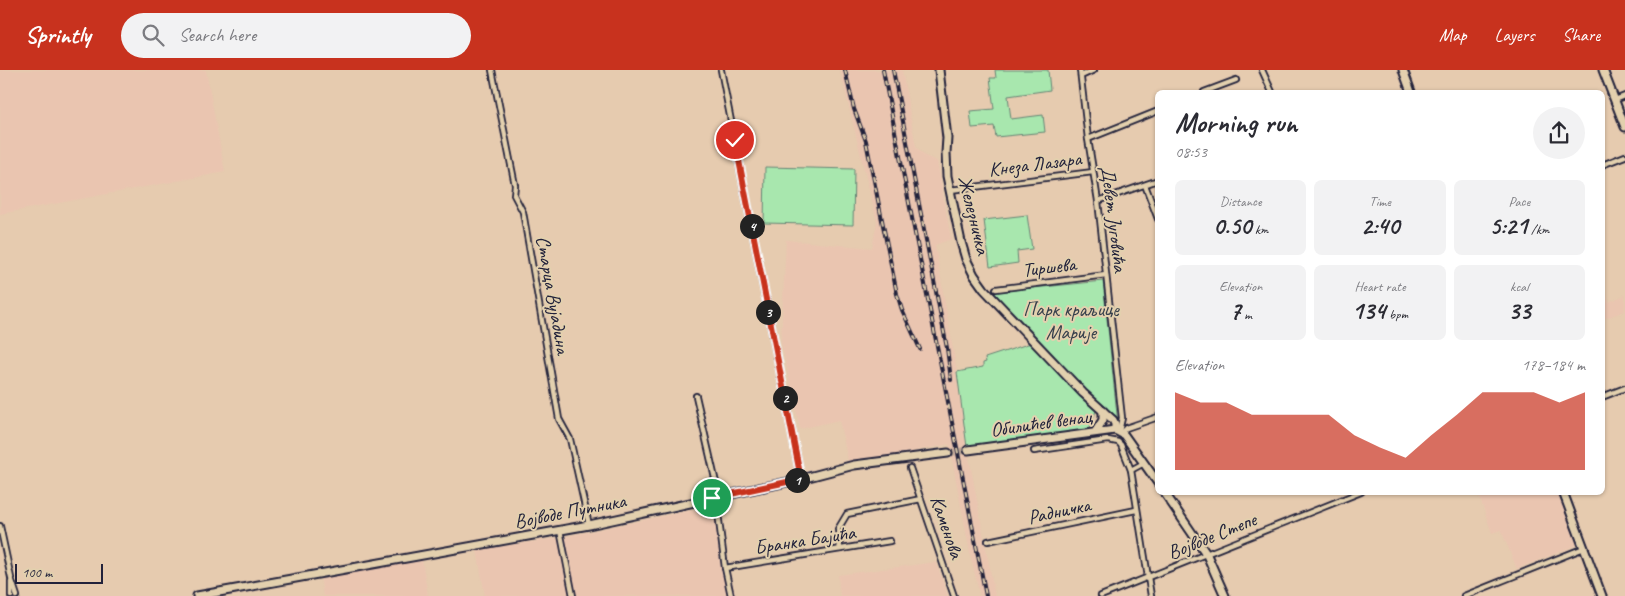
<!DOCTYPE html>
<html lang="en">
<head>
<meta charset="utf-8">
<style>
  body { margin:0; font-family:Caveat,sans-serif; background:#f2f2f3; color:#2b2b33; height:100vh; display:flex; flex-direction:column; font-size:19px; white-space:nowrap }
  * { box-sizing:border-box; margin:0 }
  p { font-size:16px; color:#7c7c81 }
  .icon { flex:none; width:28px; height:28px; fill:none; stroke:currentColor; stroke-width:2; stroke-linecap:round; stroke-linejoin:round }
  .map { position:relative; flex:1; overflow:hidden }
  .panel { position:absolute; left:1155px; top:20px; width:450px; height:405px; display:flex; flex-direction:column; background:#fff; border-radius:8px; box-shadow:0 1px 4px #0004 }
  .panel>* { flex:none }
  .scale { position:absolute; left:15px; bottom:12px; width:88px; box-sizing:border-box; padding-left:5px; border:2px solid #22223b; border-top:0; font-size:14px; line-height:18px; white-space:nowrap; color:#22223b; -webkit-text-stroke:4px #e3d0ae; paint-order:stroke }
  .pin { position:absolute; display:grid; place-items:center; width:42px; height:42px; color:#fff; margin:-21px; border:2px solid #fff; border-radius:50%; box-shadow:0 1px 5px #0007 }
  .km { position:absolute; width:25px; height:25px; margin:-12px; border-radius:50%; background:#222; color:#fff; font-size:14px; line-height:25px; text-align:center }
  .round { display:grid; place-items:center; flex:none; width:52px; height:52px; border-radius:26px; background:#f2f2f3 }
  .summary { display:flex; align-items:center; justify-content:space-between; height:85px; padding:0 20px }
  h1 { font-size:28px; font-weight:800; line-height:38px }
  .figures { display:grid; grid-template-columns:repeat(3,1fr); gap:8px; height:85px; padding:5px 20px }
  .figures div { display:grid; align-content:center; border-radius:8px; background:#f2f2f3; text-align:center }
  .figures b { font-size:25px; font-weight:800 }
  .figures small { font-size:14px; font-weight:400 }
  .figures p { font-size:14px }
  .chart { height:140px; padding:10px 20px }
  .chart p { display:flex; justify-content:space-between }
  .chart svg { width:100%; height:90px; margin-top:5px; fill:#c8321e; opacity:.7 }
  header { display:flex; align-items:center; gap:30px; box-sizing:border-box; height:70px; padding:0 25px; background:#c8321e; color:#fff }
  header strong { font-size:24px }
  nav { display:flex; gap:28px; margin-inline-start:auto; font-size:18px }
  .search { width:350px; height:45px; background:#f2f2f3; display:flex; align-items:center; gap:12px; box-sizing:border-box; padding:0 18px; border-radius:28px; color:#7c7c81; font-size:19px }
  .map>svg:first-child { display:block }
</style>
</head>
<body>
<header>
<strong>Sprintly</strong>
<div class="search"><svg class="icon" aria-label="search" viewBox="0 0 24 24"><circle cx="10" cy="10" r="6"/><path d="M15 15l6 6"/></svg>Search here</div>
<nav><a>Map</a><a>Layers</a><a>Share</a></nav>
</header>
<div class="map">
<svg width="1625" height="526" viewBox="0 0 1625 526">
  <rect width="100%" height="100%" fill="#e6cbaf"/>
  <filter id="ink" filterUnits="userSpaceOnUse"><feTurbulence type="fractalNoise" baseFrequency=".02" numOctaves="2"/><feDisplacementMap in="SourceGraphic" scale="10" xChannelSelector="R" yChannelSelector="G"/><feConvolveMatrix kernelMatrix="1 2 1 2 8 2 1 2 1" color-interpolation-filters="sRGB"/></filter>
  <g filter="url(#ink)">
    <!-- built -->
    <g fill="#eac5b0">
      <polygon points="0,0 206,0 225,102 0,144"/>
      <polygon points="840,0 902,0 916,77 925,86 937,91 951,169 935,175 957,302 967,377 995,526 980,526 971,488 949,374 849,395 839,350 800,359 781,272 786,170 872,178 877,152"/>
      <polygon points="1603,216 1609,232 1625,225 1625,241 1603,249"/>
      <polygon points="1490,422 1558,423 1577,475 1517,499 1501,460 1492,463 1479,426"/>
      <polygon points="711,436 736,526 485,526 477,480 558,468"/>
      <polygon points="422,490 428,526 323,526 320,506"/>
      <polygon points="936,492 948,526 840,526 838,505"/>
    </g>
    <!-- green -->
    <g fill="#a8e7ae" stroke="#658474">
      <polygon points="995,0 1048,0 1050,20 1008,26 1011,49 1043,45 1045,62 996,67 994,56 972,58 970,41 994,39 990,8 996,8"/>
      <polygon points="765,97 854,99 853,155 764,153"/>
      <polygon points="1027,145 1032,179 1017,181 1018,193 990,197 984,150"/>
      <polygon points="1103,211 1118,354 993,222"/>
      <polygon points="1034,272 1097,338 1089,360 967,377 957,302 983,297 983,293 986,292 985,288"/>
    </g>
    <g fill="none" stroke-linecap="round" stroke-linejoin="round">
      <!-- secondary-tunnel -->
      <polyline stroke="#bfa998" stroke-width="7" stroke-dasharray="7 3.5" stroke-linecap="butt" points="948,383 968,380"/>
      <defs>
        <g id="street">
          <polyline points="492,0 515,115 514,125 523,142 559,349 570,369 589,455"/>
          <polyline points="721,0 801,409"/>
          <polyline points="1080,0 1088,69 1098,131 1122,348 1119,361"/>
          <polyline points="1262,0 1272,22"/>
          <polyline points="1081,6 1094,0"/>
          <polyline points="1204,22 1236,10"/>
          <polyline points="1615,30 1625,26"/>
          <polyline points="1088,69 1158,41"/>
          <polyline points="1602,95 1625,86"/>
          <polyline points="1145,115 1158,149"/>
          <polyline points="950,120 1093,102"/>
          <polyline points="1098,131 1158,110"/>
          <polyline points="996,219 1106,205"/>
          <polyline points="696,326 719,426"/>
          <polyline points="1602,327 1625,318"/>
          <polyline points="1121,363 1126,358 1158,347"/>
          <polyline points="1034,381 1108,370 1118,372 1121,375 1131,400 1151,526"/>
          <polyline points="910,398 954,526"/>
          <polyline points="1131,400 1144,393"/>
          <polyline points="716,427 725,498 731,526"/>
          <polyline points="0,456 11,508 17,526"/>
          <polyline points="560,460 573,526"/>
          <polyline points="988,471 1136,440"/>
          <polyline points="840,479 838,459 847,444 921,429"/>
          <polyline points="725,498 890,471"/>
          <polyline points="11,512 11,526"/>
          <polyline points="1101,526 1361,422"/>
          <polyline points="1464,526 1584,478"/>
        </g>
        <g id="secondary">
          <polyline points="939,0 947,68 946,83 947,106 961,172 966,189 974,205 984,219 1083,323 1113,350 1115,354 1115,360"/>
          <polyline points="1403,0 1411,22"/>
          <polyline points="1603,0 1625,57"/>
          <polyline points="1096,361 1103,350 1103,341"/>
          <polyline points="968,380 1115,360 1124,365 1158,413"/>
          <polyline points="1164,422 1207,485 1225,526"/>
          <polyline points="1563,422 1602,526"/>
          <polyline points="197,526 589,455 801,409 854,395 948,383"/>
        </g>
      </defs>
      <!-- street casing -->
      <use href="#street" stroke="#22223b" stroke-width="8"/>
      <!-- secondary casing -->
      <use href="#secondary" stroke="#22223b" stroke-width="11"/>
      <!-- street -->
      <use href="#street" stroke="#e3d0ae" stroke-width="4.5"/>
      <!-- secondary -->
      <use href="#secondary" stroke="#e3d0ae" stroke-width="7"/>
      <defs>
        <g id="rail">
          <polyline points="845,0 854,39 866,71 897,224 902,240 920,279"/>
          <polyline points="883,0 986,526"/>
          <polyline points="893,0 947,278 951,310"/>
        </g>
      </defs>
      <!-- rail casing -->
      <use href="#rail" stroke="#22223b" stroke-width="4"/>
      <!-- rail -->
      <use href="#rail" stroke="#e3d0ae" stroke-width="2" stroke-dasharray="5.5" stroke-linecap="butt"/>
    </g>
  </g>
  <g fill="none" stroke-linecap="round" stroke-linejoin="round" filter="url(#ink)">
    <defs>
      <polyline id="route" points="712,428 801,409 735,70"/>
    </defs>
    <!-- route casing -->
    <use href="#route" stroke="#fff" stroke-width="10"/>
    <!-- route -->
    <use href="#route" stroke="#c8321e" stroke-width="6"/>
  </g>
  <g text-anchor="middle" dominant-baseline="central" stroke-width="4" stroke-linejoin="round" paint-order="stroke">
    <!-- street labels -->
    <g font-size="20" fill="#22223b" stroke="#e3d0ae">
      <text transform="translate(1035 94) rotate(-7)">Кнеза Лазара</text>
      <text transform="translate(974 145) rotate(76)">Железничка</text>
      <text transform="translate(1114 149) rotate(83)">Девет Југовића</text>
      <text transform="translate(1049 197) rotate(-7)">Тиршева</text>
      <text transform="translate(553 225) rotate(80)">Старца Вујадина</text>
      <text transform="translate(1041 353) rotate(-8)">Обилићев венац</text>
      <text transform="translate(570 441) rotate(-11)">Војводе Путника</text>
      <text transform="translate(1059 441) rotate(-12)">Радничка</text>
      <text transform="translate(947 457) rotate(71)">Каменова</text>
      <text transform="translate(1212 466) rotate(-22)">Војводе Степе</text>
      <text transform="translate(805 470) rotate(-9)">Бранка Бајића</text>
    </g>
    <!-- park labels -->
    <g font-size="20" fill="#36404c" stroke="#e3d0ae">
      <text x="1071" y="239">Парк краљице<tspan x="1071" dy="23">Марије</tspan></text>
    </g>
  </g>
</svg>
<div class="scale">100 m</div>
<div class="pin" style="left:712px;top:428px;background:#1e9e55"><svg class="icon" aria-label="arrive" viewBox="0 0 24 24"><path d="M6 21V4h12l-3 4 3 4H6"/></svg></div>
<div class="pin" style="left:735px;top:70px;background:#d93025"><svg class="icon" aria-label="check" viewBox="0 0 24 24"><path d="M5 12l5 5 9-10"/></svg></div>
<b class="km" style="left:797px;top:410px">1</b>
<b class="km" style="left:785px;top:328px">2</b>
<b class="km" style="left:768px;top:242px">3</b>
<b class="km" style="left:752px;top:156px">4</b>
<section class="panel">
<div class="summary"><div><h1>Morning run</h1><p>08:53</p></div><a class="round"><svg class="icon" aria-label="share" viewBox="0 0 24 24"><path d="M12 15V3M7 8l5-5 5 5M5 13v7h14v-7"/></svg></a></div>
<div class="figures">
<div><p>Distance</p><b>0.50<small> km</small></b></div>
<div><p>Time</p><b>2:40</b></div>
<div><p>Pace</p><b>5:21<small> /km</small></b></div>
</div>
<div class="figures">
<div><p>Elevation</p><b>7<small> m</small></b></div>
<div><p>Heart rate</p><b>134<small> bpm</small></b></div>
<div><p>kcal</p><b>33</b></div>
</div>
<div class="chart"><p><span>Elevation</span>178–184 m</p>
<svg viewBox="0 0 160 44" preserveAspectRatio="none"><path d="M0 44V6L10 11L20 11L30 17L40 17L50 17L60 17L70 27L80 33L90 38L100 27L110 17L120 6L130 6L140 6L150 11L160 6V44z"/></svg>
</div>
</section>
</div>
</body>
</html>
